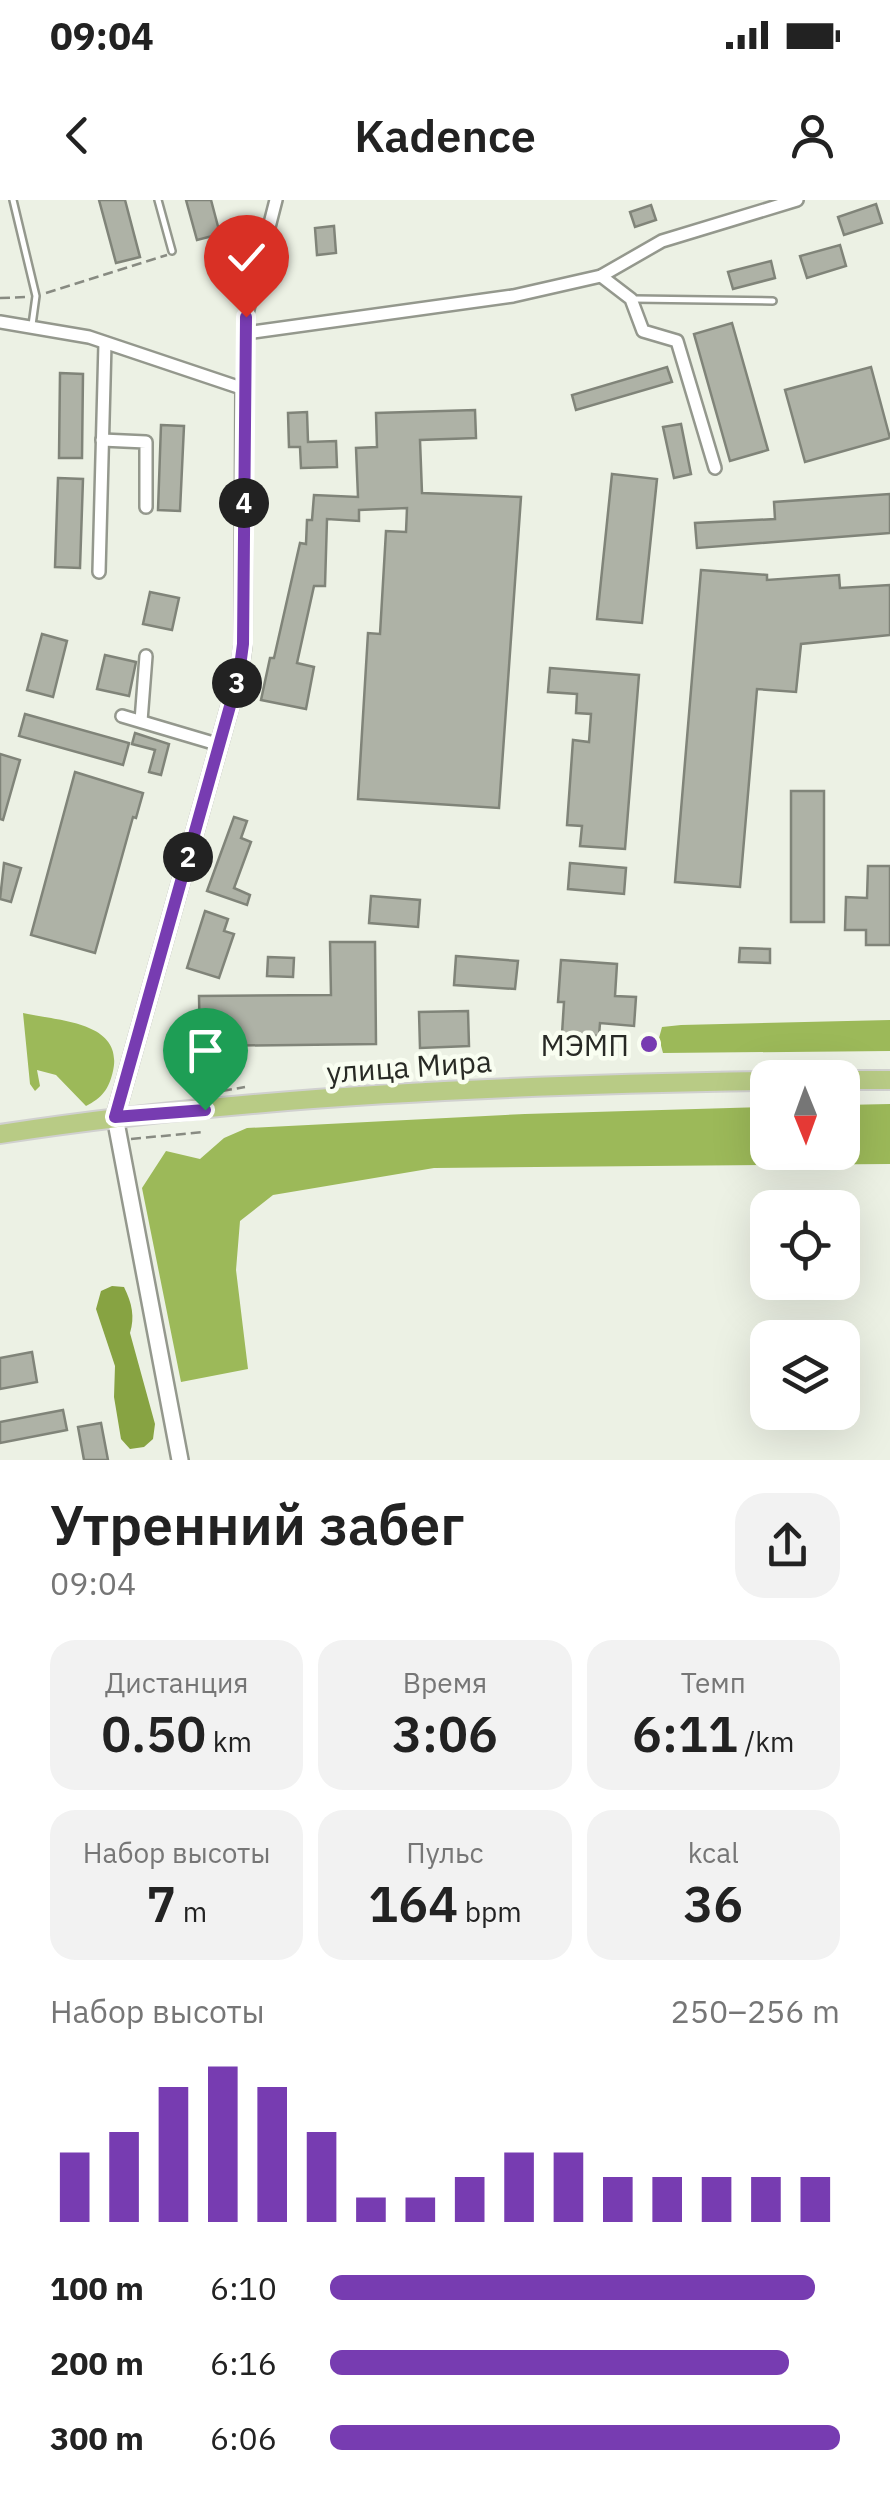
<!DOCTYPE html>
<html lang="ru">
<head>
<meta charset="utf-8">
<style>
  body { margin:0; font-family:"IBM Plex Sans",sans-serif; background:#f2f2f2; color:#222; height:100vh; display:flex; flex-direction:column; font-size:38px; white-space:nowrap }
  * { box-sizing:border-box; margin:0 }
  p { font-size:32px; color:#767676 }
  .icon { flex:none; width:55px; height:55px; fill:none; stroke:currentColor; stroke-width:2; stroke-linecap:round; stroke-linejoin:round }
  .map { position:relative; height:1260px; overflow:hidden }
  .drawer { display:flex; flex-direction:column; background:#fff; flex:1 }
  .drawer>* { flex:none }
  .needle { width:65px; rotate:179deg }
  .controls { position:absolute; left:750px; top:860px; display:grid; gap:20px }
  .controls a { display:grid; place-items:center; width:110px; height:110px; border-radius:20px; background:#fff; box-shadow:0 10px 40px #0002; font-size:50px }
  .pin { position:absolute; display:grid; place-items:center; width:85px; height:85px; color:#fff; margin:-102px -42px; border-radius:50% 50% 50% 0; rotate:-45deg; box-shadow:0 0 10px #0007 }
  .pin .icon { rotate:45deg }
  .km { position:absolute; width:50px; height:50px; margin:-25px; border-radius:50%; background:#222; color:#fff; font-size:28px; line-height:50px; text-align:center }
  .round { display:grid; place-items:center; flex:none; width:105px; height:105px; border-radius:30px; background:#f2f2f2 }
  .summary { display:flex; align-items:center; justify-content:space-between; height:170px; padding:0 50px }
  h1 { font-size:55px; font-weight:600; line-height:75px }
  .figures { display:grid; grid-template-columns:repeat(3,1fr); gap:15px; height:170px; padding:10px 50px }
  .figures div { display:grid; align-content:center; border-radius:25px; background:#f2f2f2; text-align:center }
  .figures b { font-size:50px; font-weight:600 }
  .figures small { font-size:28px; font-weight:400 }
  .figures p { font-size:28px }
  .chart { height:280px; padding:20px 50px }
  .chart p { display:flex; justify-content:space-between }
  .chart svg { width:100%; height:180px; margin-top:10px; stroke:#773cb1; stroke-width:6 }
  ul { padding:0 50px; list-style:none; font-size:32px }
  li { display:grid; grid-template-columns:160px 120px 1fr; align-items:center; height:75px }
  li i { height:25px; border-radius:12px; background:#773cb1 }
  .status { display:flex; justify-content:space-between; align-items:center; height:70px; padding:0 50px; background:#fff; direction:ltr }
  .status svg { height:28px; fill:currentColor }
  header { display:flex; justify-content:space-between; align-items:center; height:130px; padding:0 50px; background:#fff; font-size:45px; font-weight:600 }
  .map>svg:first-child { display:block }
</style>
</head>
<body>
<div class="status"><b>09:04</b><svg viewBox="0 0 49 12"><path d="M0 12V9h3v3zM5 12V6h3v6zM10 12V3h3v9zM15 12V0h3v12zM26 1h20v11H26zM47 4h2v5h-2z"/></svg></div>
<header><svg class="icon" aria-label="back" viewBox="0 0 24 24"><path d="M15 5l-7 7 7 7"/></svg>Kadence<svg class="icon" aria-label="person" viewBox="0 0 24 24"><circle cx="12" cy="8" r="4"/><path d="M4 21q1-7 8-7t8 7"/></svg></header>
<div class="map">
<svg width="890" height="1260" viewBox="0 0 890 1260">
  <rect width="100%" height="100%" fill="#ecf1e4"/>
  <!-- forest -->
  <g fill="#9cb959">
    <path d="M 23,813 C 57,821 124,821 113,871 C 109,889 102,898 86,906 L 56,875 L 37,870 L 40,886 L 35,891 L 30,884 Z"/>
    <polygon points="890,820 890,851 663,853 659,838 662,827 681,825"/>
    <polygon points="890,904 890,964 434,968 273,995 240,1021 236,1070 248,1169 181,1182 142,988 166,951 200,959 224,938 247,928 525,914 767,907 768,952 842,952 843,905"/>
  </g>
  <!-- water -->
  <path fill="#87a342" d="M 112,1086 L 124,1087 C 132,1103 135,1117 130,1133 L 155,1224 L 153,1239 L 144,1247 L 130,1249 L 121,1239 L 114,1197 L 115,1166 L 96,1109 L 101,1091 Z"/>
  <!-- building -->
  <g fill="#aeb2a6" stroke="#808479" stroke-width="2.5">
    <polygon points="99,0 125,0 140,57 116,63"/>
    <polygon points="186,0 211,0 220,34 197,40"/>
    <polygon points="876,4 882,23 844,35 838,17"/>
    <polygon points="651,5 656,20 635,27 630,12"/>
    <polygon points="334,26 336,53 317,55 315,28"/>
    <polygon points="840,45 846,66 807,78 800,56"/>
    <polygon points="771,61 775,78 733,89 728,72"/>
    <polygon points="732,123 768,250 730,261 694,134"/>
    <polygon points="667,167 672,182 576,210 572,195"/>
    <polygon points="871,167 890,238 805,262 785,190"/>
    <polygon points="60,173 83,174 82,258 59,258"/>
    <polygon points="475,210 476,238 420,240 422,293 521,297 499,608 358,599 368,433 380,434 386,331 406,332 407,308 359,310 359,321 327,319 325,386 314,386 297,463 314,467 306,509 261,500 270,458 274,458 300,343 306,344 307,320 312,320 314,295 358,297 356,248 377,247 376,213"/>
    <polygon points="307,212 308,242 336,241 337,267 301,268 300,247 289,247 288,213"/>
    <polygon points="681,224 691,274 674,278 663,227"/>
    <polygon points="161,225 184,226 180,311 158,310"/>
    <polygon points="612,274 657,279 642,423 597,419"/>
    <polygon points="58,278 83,279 80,368 55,367"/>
    <polygon points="890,294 890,333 697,348 695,323 775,319 774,302"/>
    <polygon points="701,370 767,375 767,380 839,375 840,388 890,385 890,435 801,444 796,492 757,489 740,687 675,682"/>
    <polygon points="150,392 179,398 172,430 143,424"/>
    <polygon points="42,434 67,441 53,497 27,490"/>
    <polygon points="105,455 136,462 129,496 97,489"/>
    <polygon points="550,468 639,475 625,649 580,646 582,626 567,625 573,540 589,542 591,514 576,513 577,494 548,492"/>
    <polygon points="25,514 129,543 123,565 19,536"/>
    <polygon points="135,533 169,544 161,575 149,572 155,550 132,544"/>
    <polygon points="0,554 20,560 3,620 0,619"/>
    <polygon points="75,572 143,593 136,618 133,617 95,753 31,735"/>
    <rect x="791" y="591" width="33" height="131"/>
    <polygon points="234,617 247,621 241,638 251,642 234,688 250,695 247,705 207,691"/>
    <polygon points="4,663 21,668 11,702 0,699"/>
    <polygon points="570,663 626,668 624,694 568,689"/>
    <polygon points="868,666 890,666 890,745 866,745 866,730 845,730 846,697 867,698"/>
    <polygon points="371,696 420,700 418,727 369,723"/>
    <polygon points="205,711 228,719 224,731 234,734 219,778 187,768"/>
    <polygon points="330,742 375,742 376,844 200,846 199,796 331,795"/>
    <polygon points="740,748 770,749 770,763 739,762"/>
    <polygon points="456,756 518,761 515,789 454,785"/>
    <polygon points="268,757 294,758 293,777 267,776"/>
    <polygon points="561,760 617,764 615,796 636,797 634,826 600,823 599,836 562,834 564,802 558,802"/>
    <polygon points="468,811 469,846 420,848 419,812"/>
    <polygon points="32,1152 37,1182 0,1189 0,1158"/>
    <polygon points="63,1210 67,1230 0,1243 0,1222"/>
    <polygon points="101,1223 108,1260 84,1260 78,1227"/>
  </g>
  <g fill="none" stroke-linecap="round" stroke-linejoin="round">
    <defs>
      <g id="lane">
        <polyline points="13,0 36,96 32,125"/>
        <polyline points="158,0 172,51"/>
        <polyline points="634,99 773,101"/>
      </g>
      <g id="street">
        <polyline points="601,76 631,99 643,131 677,141 715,268"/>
        <polyline points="0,122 89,137 244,189 246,117 276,0"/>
        <polyline points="246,133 513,96 601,76 662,41 797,0"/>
        <polyline points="102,240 146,242 146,307"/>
        <polyline points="99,372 105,143"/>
        <polyline points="122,516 220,545"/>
        <polyline points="141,521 146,456"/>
      </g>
      <polyline id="secondary" points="180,1260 115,917 239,474 243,445 244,189"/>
      <g id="primary">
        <polyline points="842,880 890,880"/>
        <path d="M 0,934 C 254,895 511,885 768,881"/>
      </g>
    </defs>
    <!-- lane casing -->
    <use href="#lane" stroke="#94988d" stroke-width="10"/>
    <!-- street casing -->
    <use href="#street" stroke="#94988d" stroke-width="16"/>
    <!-- secondary casing -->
    <use href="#secondary" stroke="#94988d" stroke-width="20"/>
    <!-- primary casing -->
    <use href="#primary" stroke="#d0d0cf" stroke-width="22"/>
    <!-- path -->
    <g stroke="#888b82" stroke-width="2.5" stroke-dasharray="10 5" stroke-linecap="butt">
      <polyline points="46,93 167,55"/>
      <polyline points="0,98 28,97"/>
      <polyline points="222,891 245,887"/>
      <polyline points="131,939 204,932"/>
    </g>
    <!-- lane -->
    <use href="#lane" stroke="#fff" stroke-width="5"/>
    <!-- street -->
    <use href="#street" stroke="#fff" stroke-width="11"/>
    <!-- secondary -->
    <use href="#secondary" stroke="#fff" stroke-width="15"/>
    <!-- primary -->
    <use href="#primary" stroke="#b8cb85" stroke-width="18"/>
  </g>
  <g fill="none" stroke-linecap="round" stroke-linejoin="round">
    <defs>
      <polyline id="route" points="205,910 115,917 239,474 243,444 246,117"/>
    </defs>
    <!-- route casing -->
    <use href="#route" stroke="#fff" stroke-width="20"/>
    <!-- route -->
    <use href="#route" stroke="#773cb1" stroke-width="12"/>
  </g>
  <!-- markers -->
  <circle fill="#773cb1" stroke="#f9fef1" stroke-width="4" cx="649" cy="844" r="10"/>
  <g text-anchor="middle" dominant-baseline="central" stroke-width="9" stroke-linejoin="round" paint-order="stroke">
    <!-- poi labels -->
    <g font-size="30" fill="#282a25" stroke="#f9fef1" text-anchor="end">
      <text x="629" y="844">МЭМП</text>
    </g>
    <!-- street labels -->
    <g font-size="30" fill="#282a25" stroke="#f9fef1">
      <text transform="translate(409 866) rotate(-4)">улица Мира</text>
    </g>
  </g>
</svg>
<div class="controls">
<a><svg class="needle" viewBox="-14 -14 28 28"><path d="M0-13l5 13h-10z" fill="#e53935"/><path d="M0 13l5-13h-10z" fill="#767676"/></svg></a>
<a><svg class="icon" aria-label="locate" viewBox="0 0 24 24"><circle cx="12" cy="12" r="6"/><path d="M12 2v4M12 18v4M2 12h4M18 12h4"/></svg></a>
<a><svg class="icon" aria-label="layers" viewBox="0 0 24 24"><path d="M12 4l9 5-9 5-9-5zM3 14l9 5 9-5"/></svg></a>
</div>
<div class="pin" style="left:205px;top:910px;background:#1e9e55"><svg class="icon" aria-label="arrive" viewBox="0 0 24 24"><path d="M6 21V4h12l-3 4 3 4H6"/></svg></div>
<div class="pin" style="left:246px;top:117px;background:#d93025"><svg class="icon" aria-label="check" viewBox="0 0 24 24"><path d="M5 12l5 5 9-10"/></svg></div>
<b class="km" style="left:188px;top:657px">2</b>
<b class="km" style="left:237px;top:483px">3</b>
<b class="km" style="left:244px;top:303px">4</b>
</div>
<section class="drawer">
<div class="summary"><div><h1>Утренний забег</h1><p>09:04</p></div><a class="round"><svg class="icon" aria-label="share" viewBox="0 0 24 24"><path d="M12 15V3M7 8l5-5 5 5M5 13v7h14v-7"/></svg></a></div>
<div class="figures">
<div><p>Дистанция</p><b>0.50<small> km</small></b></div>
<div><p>Время</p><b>3:06</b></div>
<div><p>Темп</p><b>6:11<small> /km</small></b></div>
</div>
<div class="figures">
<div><p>Набор высоты</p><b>7<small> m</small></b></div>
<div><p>Пульс</p><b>164<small> bpm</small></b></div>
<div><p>kcal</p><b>36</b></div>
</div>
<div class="chart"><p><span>Набор высоты</span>250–256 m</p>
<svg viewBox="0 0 160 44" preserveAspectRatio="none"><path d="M5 44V27M15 44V22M25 44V11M35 44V6M45 44V11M55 44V22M65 44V38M75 44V38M85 44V33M95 44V27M105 44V27M115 44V33M125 44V33M135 44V33M145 44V33M155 44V33"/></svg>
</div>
<ul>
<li><b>100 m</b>6:10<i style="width:95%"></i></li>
<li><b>200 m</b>6:16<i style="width:90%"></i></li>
<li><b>300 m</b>6:06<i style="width:100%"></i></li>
</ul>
</section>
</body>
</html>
